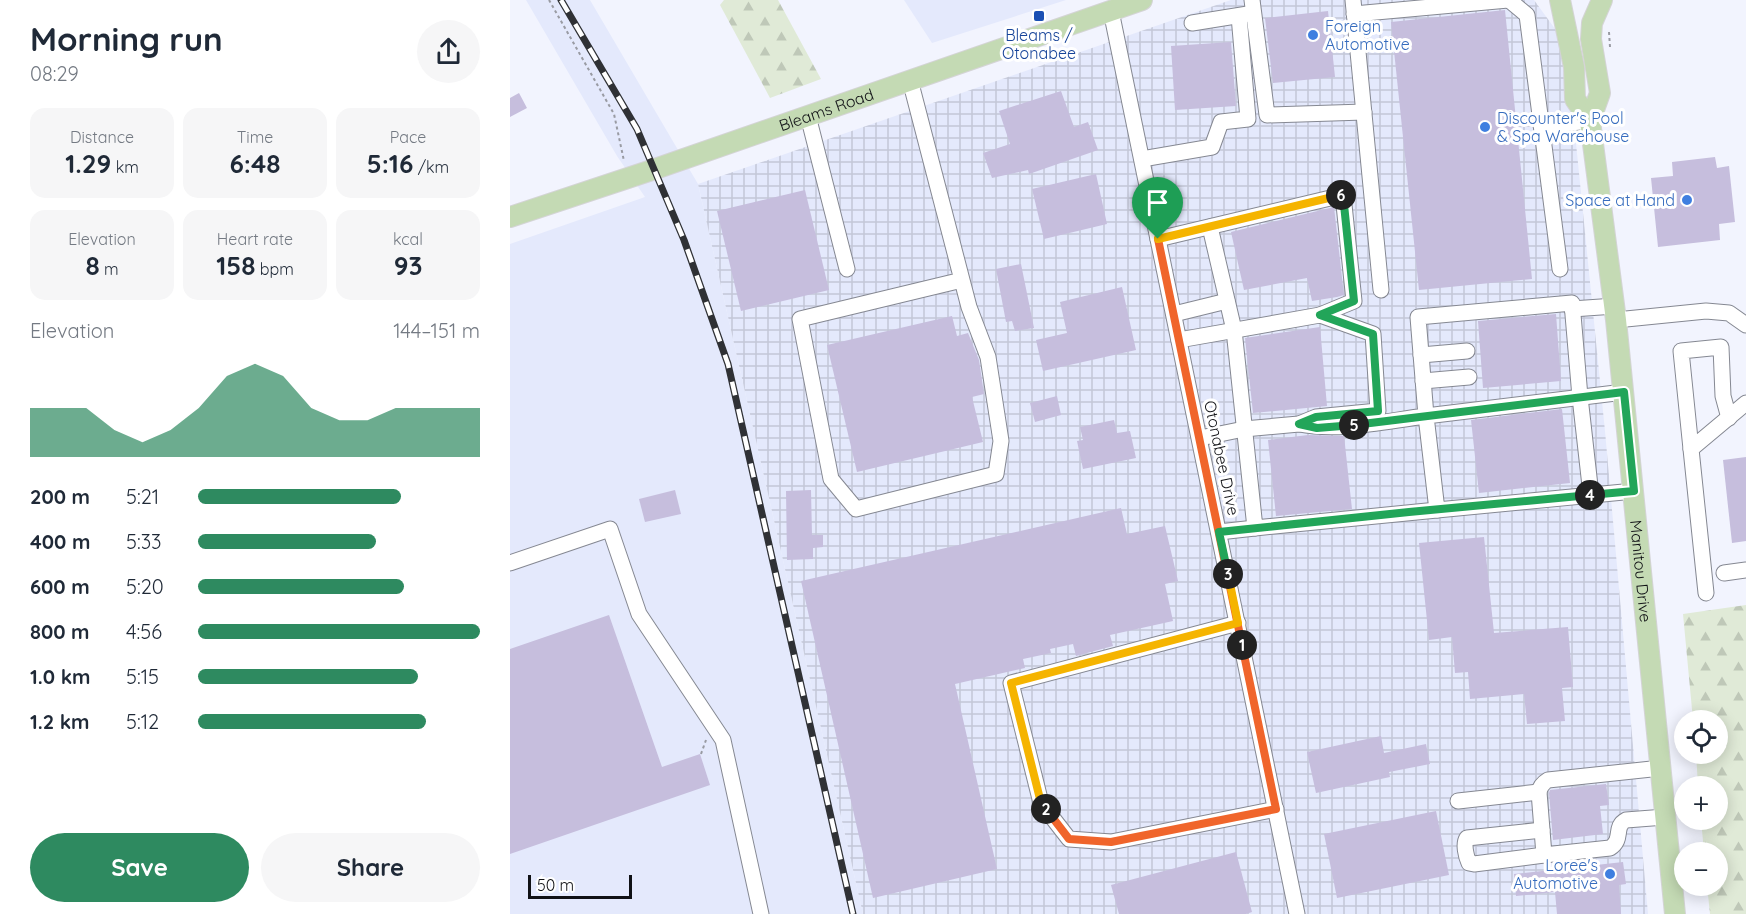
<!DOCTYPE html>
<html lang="en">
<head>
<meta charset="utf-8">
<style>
  body { margin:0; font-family:Quicksand,sans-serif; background:#f6f6f7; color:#1f2937; height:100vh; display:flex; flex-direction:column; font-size:22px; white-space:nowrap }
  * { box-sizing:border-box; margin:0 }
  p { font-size:20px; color:#747a83 }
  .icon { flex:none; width:33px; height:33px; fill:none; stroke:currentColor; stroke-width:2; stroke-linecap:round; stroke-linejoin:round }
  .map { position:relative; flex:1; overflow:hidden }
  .side { display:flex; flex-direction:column; background:#fff; width:510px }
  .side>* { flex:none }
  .controls { position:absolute; left:1164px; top:710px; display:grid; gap:12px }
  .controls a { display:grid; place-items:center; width:54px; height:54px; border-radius:50%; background:#fff; box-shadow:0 3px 15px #0003; font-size:30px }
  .scale { position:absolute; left:18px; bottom:15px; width:104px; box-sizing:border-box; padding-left:6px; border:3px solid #101115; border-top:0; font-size:16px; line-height:21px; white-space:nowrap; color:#101115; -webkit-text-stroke:4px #fff; paint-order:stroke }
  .pin { position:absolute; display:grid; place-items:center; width:51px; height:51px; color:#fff; margin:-62px -26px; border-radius:50% 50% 50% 0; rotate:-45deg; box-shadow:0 0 6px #0007 }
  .pin .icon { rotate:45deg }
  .km { position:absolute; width:30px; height:30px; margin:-15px; border-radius:50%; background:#222; color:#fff; font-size:16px; line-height:30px; text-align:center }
  .round { display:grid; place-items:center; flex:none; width:63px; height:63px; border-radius:32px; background:#f6f6f7 }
  .head { display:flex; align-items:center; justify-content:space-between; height:102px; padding:0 30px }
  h1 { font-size:33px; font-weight:800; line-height:45px }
  .stats { display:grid; grid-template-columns:repeat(3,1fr); gap:9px; height:102px; padding:6px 30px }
  .stats div { display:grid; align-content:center; border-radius:15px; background:#f6f6f7; text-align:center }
  .stats b { font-size:26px; font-weight:800 }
  .stats small { font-size:16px; font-weight:400 }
  .stats p { font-size:16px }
  .chart { height:168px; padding:12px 30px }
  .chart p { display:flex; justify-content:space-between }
  .chart svg { width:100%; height:108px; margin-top:6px; fill:#2e8a60; opacity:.7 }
  .cta { display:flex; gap:12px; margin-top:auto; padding:12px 30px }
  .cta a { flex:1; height:69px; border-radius:36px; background:#2e8a60; color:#fff; font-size:24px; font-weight:800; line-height:69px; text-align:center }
  .cta a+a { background:#f6f6f7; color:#1f2937 }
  ul { padding:0 30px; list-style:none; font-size:20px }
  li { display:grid; grid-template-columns:96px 72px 1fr; align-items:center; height:45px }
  li i { height:15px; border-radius:8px; background:#2e8a60 }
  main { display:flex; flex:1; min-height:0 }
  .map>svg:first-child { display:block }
</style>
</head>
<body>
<main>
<section class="side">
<div class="head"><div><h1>Morning run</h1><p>08:29</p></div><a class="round"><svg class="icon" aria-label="share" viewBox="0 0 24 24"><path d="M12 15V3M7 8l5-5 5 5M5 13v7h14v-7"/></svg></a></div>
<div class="stats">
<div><p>Distance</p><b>1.29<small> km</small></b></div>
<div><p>Time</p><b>6:48</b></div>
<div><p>Pace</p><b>5:16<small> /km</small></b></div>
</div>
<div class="stats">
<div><p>Elevation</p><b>8<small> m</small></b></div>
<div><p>Heart rate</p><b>158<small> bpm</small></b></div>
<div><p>kcal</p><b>93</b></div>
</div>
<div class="chart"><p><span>Elevation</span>144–151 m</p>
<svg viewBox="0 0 160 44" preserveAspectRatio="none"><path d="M0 44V24L10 24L20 24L30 33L40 38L50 33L60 24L70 11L80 6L90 11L100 24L110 29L120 29L130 24L140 24L150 24L160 24V44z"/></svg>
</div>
<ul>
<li><b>200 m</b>5:21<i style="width:72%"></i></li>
<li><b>400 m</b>5:33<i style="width:63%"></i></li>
<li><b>600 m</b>5:20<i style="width:73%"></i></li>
<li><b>800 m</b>4:56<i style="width:100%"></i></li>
<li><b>1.0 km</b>5:15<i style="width:78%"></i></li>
<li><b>1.2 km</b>5:12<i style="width:81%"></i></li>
</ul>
<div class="cta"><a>Save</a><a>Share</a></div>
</section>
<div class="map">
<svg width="1236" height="914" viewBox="0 0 1236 914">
  <defs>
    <pattern id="industrial-grid" width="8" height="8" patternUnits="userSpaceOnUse" patternTransform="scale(1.5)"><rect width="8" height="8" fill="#e4e9fc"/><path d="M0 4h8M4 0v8" fill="none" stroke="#c3c7d7"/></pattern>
    <pattern id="forest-firs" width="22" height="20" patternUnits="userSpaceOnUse" patternTransform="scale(1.5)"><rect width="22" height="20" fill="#e0ead7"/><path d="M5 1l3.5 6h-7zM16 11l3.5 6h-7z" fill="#bfc8b8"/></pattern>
  </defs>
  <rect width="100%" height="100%" fill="#f2f4fe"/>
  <!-- built -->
  <g fill="#e4e9fc">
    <polygon points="16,0 80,0 188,184 353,914 0,914 0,244 135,197 107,156"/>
    <polygon points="394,0 556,0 422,43"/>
  </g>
  <!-- industrial -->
  <polygon fill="url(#industrial-grid)" points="721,0 1024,0 1056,44 1095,431 1138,914 353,914 188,184"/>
  <!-- forest -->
  <g fill="url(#forest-firs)">
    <polygon points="214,0 268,0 311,79 260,98 210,5"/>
    <polygon points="1236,605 1236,914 1200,914 1197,885 1208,885 1208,852 1194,852 1191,819 1208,819 1208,786 1188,786 1186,753 1208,753 1208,720 1183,720 1173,614"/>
  </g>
  <!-- building -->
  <g fill="#c6bedd">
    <polygon points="995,10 1022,279 909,290 881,22"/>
    <polygon points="818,11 825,77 763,83 755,18"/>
    <polygon points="721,42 726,106 665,110 661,46"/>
    <polygon points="551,91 564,127 578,122 588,150 519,174 518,170 482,178 473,153 500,144 489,111"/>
    <polygon points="9,93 17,108 0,117 0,98"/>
    <polygon points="1205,157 1207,168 1219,166 1225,222 1209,224 1210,240 1148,247 1141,178 1163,176 1162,162"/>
    <polygon points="586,174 597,224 534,239 522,189"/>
    <polygon points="295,190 319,290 231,311 207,211"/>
    <polygon points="824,207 834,295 827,297 802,301 797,278 734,290 721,232"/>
    <polygon points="511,264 524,328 505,331 502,321 496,322 486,269"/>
    <polygon points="612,287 626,350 533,371 526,340 557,333 550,302"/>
    <polygon points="1046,314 1051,381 973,388 968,321"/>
    <polygon points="442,316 447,336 458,333 469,360 474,394 462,397 473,442 347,472 317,345"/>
    <polygon points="810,327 817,406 743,413 735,338"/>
    <polygon points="547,396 551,415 525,422 520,403"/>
    <polygon points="1052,409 1060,483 969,493 961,420"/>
    <polygon points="604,420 607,433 620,431 626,458 573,469 567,441 573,440 570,427"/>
    <polygon points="798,435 834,436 842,509 766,516 758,440"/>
    <polygon points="1236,457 1236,541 1222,543 1213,460"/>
    <polygon points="165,490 171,514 135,522 129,499"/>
    <polygon points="301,490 302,535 313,535 313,547 303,548 303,559 277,560 276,491"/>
    <polygon points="611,508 617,534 655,526 668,581 655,584 663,621 600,635 603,646 566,656 563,644 540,649 541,653 513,659 515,668 445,684 487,869 363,898 291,581"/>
    <polygon points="974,537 984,633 1058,627 1063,687 1052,688 1055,721 1017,724 1014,694 960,699 958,672 945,673 942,637 919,640 909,543"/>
    <polygon points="99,615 152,767 190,754 200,785 0,854 0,649"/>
    <polygon points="871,736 874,753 916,744 920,764 879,772 880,777 806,793 797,752"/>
    <polygon points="1096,784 1099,805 1090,806 1093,834 1043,840 1039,793 1040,790"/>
    <polygon points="926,811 939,875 827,898 814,834"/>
    <polygon points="726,852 742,912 736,914 609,914 601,885"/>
    <polygon points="1113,862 1116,884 1109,885 1111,914 1047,914 1045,892 1006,896 1004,874"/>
  </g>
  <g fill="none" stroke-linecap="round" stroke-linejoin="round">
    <defs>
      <g id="minor">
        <polyline points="742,0 757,115 854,112"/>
        <polyline points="843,0 871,290"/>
        <polyline points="999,0 1017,15 1050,269"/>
        <polyline points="601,11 787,914"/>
        <polyline points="844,14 998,0"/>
        <polyline points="682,23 738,14"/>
        <polyline points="400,80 459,307 478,357 491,441 486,474 346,509 321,479 290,319 452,280"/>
        <polyline points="298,116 337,269"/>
        <polyline points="1031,126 1080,121"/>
        <polyline points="632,159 702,147 711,122 738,119 729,16"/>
        <polyline points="700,227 724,330 745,528 927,510"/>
        <polyline points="648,239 833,195 844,301 810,315"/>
        <polyline points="1062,309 1105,306"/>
        <polyline points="664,314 717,301"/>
        <polyline points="1106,320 1196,311 1219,313 1236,325"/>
        <polyline points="669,340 810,315 863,334 868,411 806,417 789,424 734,429 690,438"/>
        <polyline points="911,355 957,351"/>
        <polyline points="913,381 959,377"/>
        <polyline points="1114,392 916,416 927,510 1124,491"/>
        <path d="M 789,424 C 830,432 875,421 916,416 L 908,317 L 1062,303 L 1070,397 L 1081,495"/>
        <polyline points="1181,449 1171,351 1211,347 1213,396 1219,418"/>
        <polyline points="709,532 745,528"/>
        <polyline points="0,563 100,529 129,614 213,740 251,914"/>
        <polyline points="1214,573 1236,570"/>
        <polyline points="1196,593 1181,449 1236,403"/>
        <polyline points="728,623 501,683 531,803 559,839 601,842 766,809"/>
        <path d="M 1151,768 L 1038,780 C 1033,783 1030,786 1029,792 L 1034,855 L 1100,848 C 1114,839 1103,827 1116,820 L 1155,817"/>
        <polyline points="948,801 1029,792"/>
        <path d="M 1032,830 L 957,838 C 953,844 956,856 959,863 L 964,864 L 1034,855"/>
      </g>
      <g id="major">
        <path id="s1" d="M 1050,0 L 1064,67 L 1065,99 L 1080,121 L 1106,320 L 1165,914"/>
        <polyline points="1080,121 1090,93 1081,39 1082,23 1092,0"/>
        <path id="s2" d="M 0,217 L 145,169 L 632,0"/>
      </g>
    </defs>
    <!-- minor casing -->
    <use href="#minor" stroke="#858892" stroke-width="17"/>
    <!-- major casing -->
    <use href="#major" stroke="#d4d4d5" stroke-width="22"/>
    <!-- path -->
    <g stroke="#999ba3" stroke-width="2" stroke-dasharray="3 3" stroke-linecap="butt">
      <polyline points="39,0 104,114 114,161"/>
      <polyline points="1099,32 1100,47"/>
      <polyline points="191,754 196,740"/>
    </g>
    <!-- minor -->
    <use href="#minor" stroke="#fff" stroke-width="15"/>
    <!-- major -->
    <use href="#major" stroke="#c4dab4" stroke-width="20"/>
    <defs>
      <polyline id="rail" points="51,0 127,129 174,240 218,364 343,914"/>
    </defs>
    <!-- rail casing -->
    <use href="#rail" stroke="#2f3135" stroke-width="7"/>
    <!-- rail -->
    <use href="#rail" stroke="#fff" stroke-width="4.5" stroke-dasharray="14" stroke-linecap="butt"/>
  </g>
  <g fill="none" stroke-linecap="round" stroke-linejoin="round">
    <defs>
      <polyline id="split-1" points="648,239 732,645"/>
      <polyline id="split-2" points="536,809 559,839 601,842 766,809 732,645"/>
      <polyline id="split-3" points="536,809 531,803 501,683 728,623 718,574"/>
      <polyline id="split-4" points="718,574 709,532 899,512 1080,495"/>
      <polyline id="split-5" points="844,425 1114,392 1124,491 1080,495"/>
      <polyline id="split-6" points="831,195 833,195 844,301 810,315 863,334 868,411 806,417 789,424 807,428 844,425"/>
      <polyline id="split-7" points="648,239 831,195"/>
    </defs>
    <!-- split-1 casing -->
    <use href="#split-1" stroke="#fff" stroke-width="12"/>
    <!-- split-2 casing -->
    <use href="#split-2" stroke="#fff" stroke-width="12"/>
    <!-- split-3 casing -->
    <use href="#split-3" stroke="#fff" stroke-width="12"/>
    <!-- split-4 casing -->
    <use href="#split-4" stroke="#fff" stroke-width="12"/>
    <!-- split-5 casing -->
    <use href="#split-5" stroke="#fff" stroke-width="12"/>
    <!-- split-6 casing -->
    <use href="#split-6" stroke="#fff" stroke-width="12"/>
    <!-- split-7 casing -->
    <use href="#split-7" stroke="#fff" stroke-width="12"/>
    <!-- split-1 -->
    <use href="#split-1" stroke="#f0652b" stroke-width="8"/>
    <!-- split-2 -->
    <use href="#split-2" stroke="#f0652b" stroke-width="8"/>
    <!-- split-3 -->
    <use href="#split-3" stroke="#f5b400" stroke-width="8"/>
    <!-- split-4 -->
    <use href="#split-4" stroke="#22a559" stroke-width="8"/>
    <!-- split-5 -->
    <use href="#split-5" stroke="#22a559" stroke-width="8"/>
    <!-- split-6 -->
    <use href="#split-6" stroke="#22a559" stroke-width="8"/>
    <!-- split-7 -->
    <use href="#split-7" stroke="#f5b400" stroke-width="8"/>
  </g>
  <!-- markers -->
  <rect fill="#1a4fb4" stroke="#fff" stroke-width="2" x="523" y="10" width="12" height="12" rx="3"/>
  <g fill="#3f7fe0" stroke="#fff" stroke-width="2">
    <circle cx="803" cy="35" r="6"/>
    <circle cx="975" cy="127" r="6"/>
    <circle cx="1177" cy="200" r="6"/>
    <circle cx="1100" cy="874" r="6"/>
  </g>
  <g text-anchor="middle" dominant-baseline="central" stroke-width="6" stroke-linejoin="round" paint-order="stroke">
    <!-- shop labels -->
    <g font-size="16" fill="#366cbe" stroke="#fff" text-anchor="start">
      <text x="815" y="26">Foreign<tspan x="815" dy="18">Automotive</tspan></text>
      <text x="987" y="118">Discounter's Pool<tspan x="987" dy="18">&amp; Spa Warehouse</tspan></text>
      <text x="1165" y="200" text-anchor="end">Space at Hand</text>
      <text x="1088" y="865" text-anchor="end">Loree's<tspan x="1088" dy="18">Automotive</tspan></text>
    </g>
    <!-- transit labels -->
    <g font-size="16" fill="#164399" stroke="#fff">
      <text x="529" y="35">Bleams /<tspan x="529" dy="18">Otonabee</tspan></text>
    </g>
    <!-- street labels -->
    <g font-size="16" fill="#101115" stroke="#fff">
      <text stroke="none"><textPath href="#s2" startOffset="334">Bleams Road</textPath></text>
      <text transform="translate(712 458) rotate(78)">Otonabee Drive</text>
      <text stroke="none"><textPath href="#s1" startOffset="580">Manitou Drive</textPath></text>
    </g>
  </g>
</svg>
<div class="controls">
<a><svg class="icon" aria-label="locate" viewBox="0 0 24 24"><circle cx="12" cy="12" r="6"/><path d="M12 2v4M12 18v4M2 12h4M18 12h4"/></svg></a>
<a>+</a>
<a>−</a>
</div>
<div class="scale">50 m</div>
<div class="pin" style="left:648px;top:239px;background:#1e9e55"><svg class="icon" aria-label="arrive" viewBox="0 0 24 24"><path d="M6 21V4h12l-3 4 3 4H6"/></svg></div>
<b class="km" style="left:732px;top:645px">1</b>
<b class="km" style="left:536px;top:809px">2</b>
<b class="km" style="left:718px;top:574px">3</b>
<b class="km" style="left:1080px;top:495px">4</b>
<b class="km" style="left:844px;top:425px">5</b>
<b class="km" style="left:831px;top:195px">6</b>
</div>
</main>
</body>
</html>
